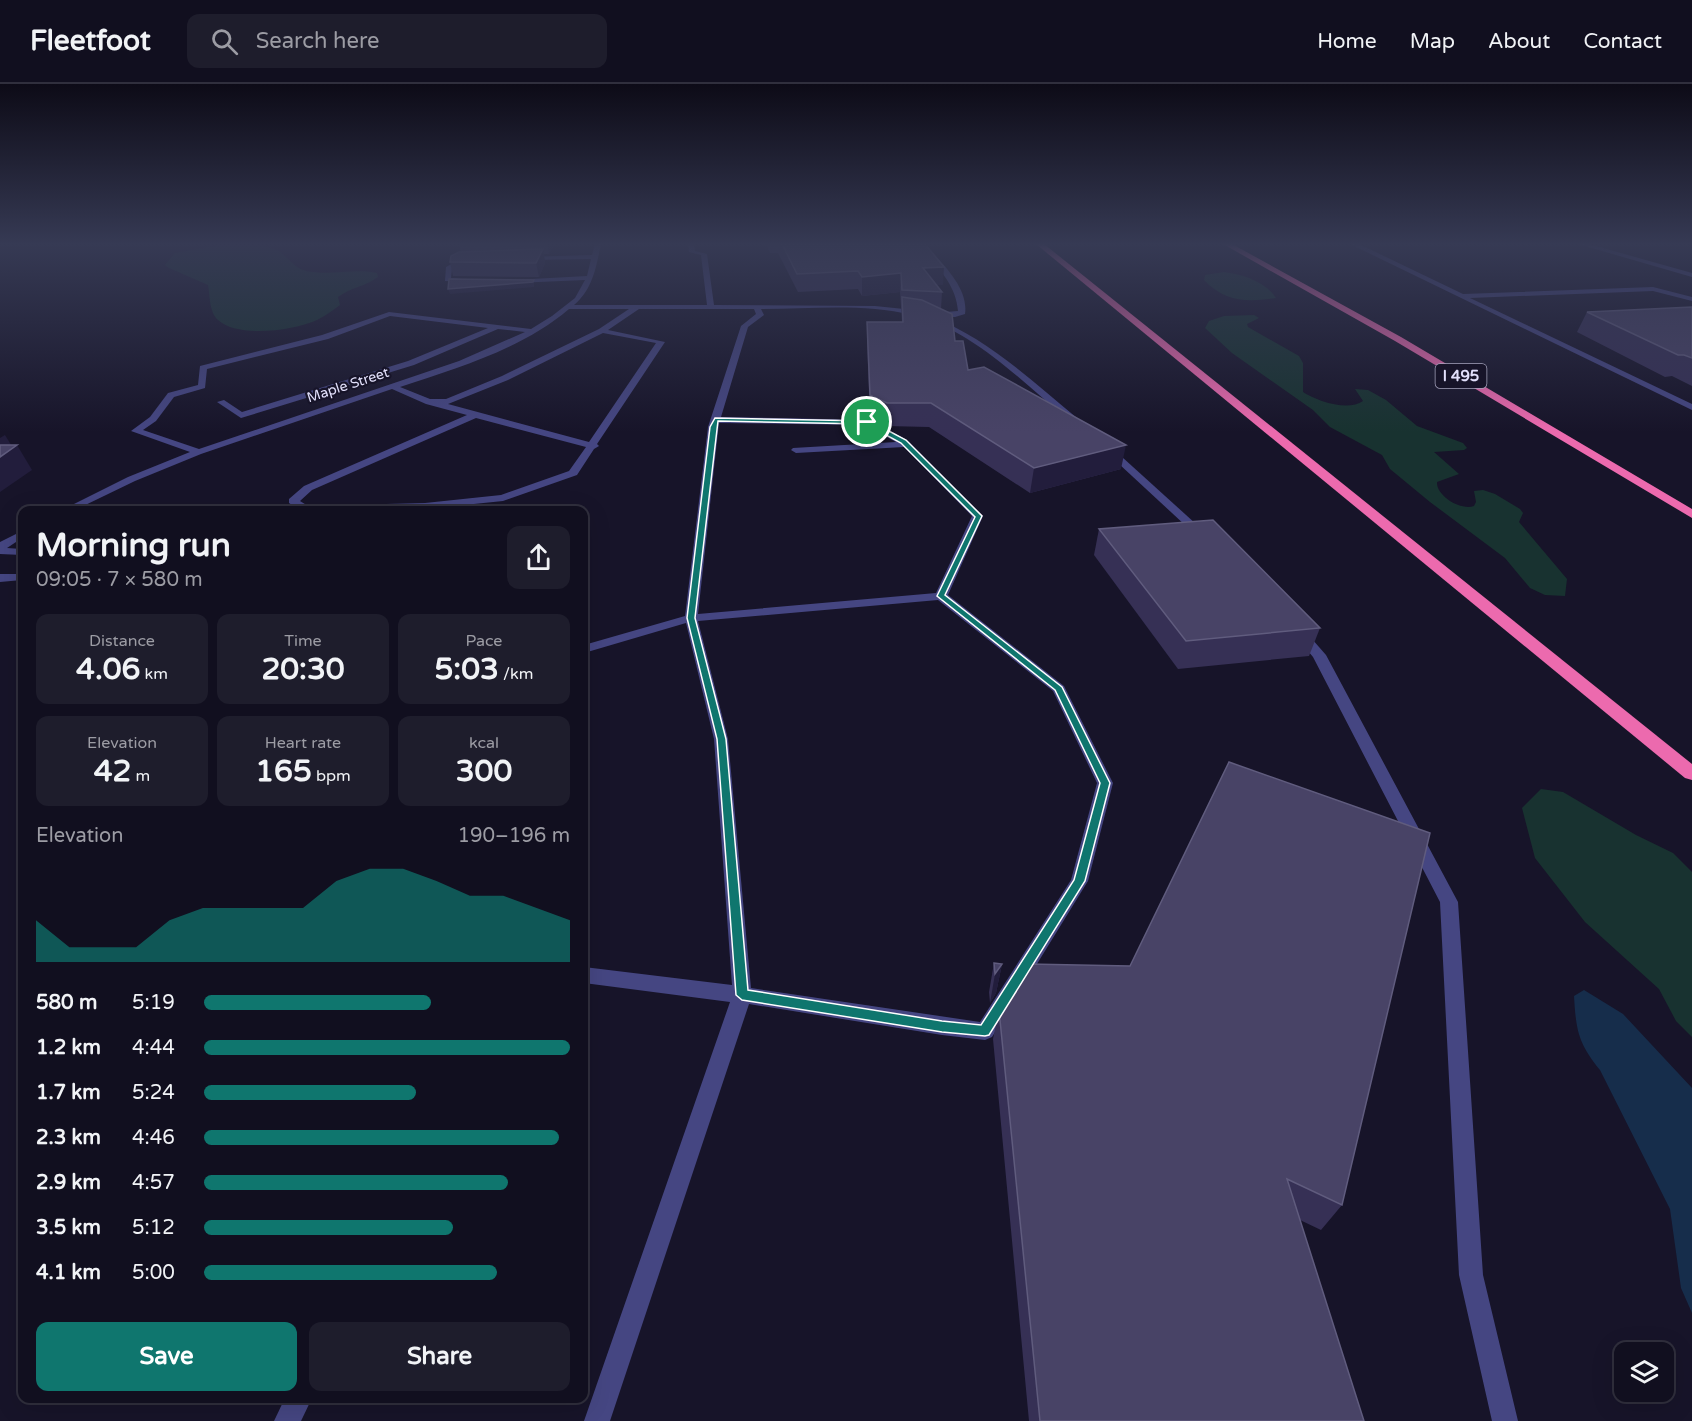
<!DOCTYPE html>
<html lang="en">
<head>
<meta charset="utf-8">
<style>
  body { margin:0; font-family:"Varela Round",sans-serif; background:#1e1d2c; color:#f1f3f6; height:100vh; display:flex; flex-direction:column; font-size:22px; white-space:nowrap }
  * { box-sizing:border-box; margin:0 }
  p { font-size:20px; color:#9c9ca4 }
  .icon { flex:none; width:33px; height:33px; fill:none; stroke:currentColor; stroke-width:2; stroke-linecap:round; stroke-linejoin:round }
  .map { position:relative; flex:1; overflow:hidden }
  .sheet { position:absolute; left:18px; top:422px; width:570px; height:897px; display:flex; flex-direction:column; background:#110f1f; border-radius:12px; box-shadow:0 6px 24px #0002,0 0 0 2px #302f3d }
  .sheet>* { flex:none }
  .fabs { position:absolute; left:1614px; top:1258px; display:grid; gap:12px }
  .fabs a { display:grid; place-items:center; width:60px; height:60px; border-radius:12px; background:#110f1f; box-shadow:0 6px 24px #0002,0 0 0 2px #302f3d; font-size:30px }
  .pin { position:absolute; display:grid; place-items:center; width:51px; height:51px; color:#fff; margin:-26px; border:3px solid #fff; border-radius:50%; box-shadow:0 2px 6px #0007 }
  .round { display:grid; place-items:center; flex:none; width:63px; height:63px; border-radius:12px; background:#1e1d2c }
  .overview { display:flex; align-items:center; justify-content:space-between; height:102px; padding:0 18px }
  h1 { font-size:33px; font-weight:700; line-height:45px }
  .figures { display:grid; grid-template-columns:repeat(3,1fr); gap:9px; height:102px; padding:6px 18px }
  .figures div { display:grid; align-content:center; border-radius:12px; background:#1e1d2c; text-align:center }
  .figures b { font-size:30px; font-weight:700 }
  .figures small { font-size:16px; font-weight:400 }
  .figures p { font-size:16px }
  .chart { height:168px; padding:12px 18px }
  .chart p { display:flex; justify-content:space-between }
  .chart svg { width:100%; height:108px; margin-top:6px; fill:#0f766e; opacity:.7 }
  .cta { display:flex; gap:12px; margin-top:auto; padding:12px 18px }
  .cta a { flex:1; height:69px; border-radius:12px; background:#0f766e; color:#fff; font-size:24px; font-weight:700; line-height:69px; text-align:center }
  .cta a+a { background:#1e1d2c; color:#f1f3f6 }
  ul { padding:0 18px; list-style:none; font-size:20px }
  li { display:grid; grid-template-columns:96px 72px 1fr; align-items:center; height:45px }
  li i { height:15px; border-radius:8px; background:#0f766e }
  header { display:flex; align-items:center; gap:36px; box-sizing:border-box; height:84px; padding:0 30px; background:#110f1f; border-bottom:2px solid #302f3d }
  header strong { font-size:28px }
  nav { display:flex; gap:33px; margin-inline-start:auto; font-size:21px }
  .search { width:420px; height:54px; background:#1e1d2c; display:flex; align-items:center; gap:15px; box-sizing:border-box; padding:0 21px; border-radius:12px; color:#9c9ca4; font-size:22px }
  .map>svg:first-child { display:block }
</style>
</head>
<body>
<header>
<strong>Fleetfoot</strong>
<div class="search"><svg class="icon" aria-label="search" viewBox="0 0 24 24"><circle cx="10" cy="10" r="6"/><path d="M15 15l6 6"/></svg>Search here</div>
<nav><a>Home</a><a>Map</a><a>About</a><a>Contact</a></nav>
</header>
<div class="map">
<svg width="1692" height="1337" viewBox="0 0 1692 1337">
  <rect width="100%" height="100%" fill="#171429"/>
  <!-- green -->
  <g fill="#183230">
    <path d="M 219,161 C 234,160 267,159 280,168 C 290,175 293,183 306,187 C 330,192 354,184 377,189 L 378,193 C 366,202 350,204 338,213 L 340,221 C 333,226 325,232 317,236 C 293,247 237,254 218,236 C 209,228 210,211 208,201 L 169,184 L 165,181 L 175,169 Z"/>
    <path d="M 1224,188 C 1242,190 1266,198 1276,214 C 1248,218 1226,219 1204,196 L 1205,191 Z"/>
    <path d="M 1254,231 L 1259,234 L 1247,240 L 1248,243 L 1299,272 L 1303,279 L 1303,308 C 1317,317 1348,328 1363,317 L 1355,305 L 1368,306 L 1386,316 L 1417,342 L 1463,359 L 1467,364 L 1464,366 L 1434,368 L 1459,390 L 1437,398 C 1436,412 1461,427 1474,422 L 1476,418 L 1474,407 L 1483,406 L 1495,410 L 1520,425 L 1523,429 L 1519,438 L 1567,495 L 1565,512 L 1545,511 L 1530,504 L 1505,474 L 1430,418 L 1390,385 L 1382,371 L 1330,343 L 1313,326 L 1232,269 L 1205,244 L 1209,237 L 1224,232 Z"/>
    <polygon points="1541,705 1563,708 1636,751 1673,769 1692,788 1692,953 1676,937 1659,905 1585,838 1535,774 1522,724"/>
  </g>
  <!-- water -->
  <path fill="#162d4b" d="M 1584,906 L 1623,930 L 1692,1004 L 1692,1229 L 1681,1204 L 1670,1125 L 1600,986 C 1578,959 1576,946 1574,912 Z"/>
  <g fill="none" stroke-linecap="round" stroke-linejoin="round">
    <!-- minor -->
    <g fill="#454682" fill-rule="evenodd">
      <path d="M 595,160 L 601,160 C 596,183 593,205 574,221 L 707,221 L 701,171 L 689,168 L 688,160 L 694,160 L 695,167 L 707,170 L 714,221 L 875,222 L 904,225 L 930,232 L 933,229 L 958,227 C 956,199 935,181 918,160 L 925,160 C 941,179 969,203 965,230 L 955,233 L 932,233 C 987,254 1032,297 1077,334 L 1077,338 L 1071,338 C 1023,299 974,246 912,231 C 864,219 810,225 761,225 L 764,231 L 748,243 L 721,333 L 870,336 L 907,356 L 983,432 L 948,511 L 1064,602 L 1113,699 L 1088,797 L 992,953 L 985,956 L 942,951 L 749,920 L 610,1337 L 584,1337 L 730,918 L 584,899 L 584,883 L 732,901 L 714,655 L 686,539 L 584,569 L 584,561 L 685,532 L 708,343 L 741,242 L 756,230 L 754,225 L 639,225 L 608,246 L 665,258 L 597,360 L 599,362 L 594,365 L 577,391 L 503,417 L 425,425 L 300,426 L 289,419 L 289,415 L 304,402 L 467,331 L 426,320 L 392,305 L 201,370 L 135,397 L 75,426 L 62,426 L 128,393 L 190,368 L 131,347 L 150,333 L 168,309 L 198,301 L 200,282 L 322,251 L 389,228 L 531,245 L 552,232 L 575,214 L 585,196 L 515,199 L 513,196 L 587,192 L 591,175 L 526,176 L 524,173 L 592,171 ZM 569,225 L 629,225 L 599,245 L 502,292 L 446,315 L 430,315 L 400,303 C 458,284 522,265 569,225 ZM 390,232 L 488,244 L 408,277 L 242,328 L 224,316 L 217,318 L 241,334 L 414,281 L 498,245 L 525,248 L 459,277 L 199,365 L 143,346 L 156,337 L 174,313 L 205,304 L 207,285 L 328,255 ZM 603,249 L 656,259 L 589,358 L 448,320 L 508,296 ZM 476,334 L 586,363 L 569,387 L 501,411 L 425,419 L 308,422 L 300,417 L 312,406 ZM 719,339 L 865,341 L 896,358 L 793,364 L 791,366 L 796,369 L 904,363 L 972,432 L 936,509 L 698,530 ZM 938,516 L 1053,607 L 1097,699 L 1071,796 L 980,938 L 751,904 L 728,655 L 698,537 Z"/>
      <polygon points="1350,160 1359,160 1463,210 1653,203 1692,213 1692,217 1653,207 1470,214 1692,320 1692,326"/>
      <polygon points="1578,160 1589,160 1692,189 1692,193"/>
      <polygon points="459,176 472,177 452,184 451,194 473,196 470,198 445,197 446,183"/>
      <polygon points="1105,363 1111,363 1207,450 1207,454 1199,454 1105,367"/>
      <polygon points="22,447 22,454 7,464 22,465 22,471 0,470 0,458"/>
      <polygon points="0,490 22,490 22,496 0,498"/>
      <polygon points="1300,546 1305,547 1326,571 1458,818 1483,1191 1518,1337 1492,1337 1459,1191 1440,818 1313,573 1294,550"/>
      <polygon points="285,1314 312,1314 301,1337 274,1337"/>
    </g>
    <!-- highway -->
    <g fill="#ec6aae" fill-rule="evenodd">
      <polygon points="1036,160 1044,160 1692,680 1692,696 1685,694"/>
      <polygon points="1223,160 1232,160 1401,253 1692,425 1692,434 1395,257"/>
    </g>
  </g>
  <!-- wall -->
  <g fill="#363055">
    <polygon points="459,160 554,160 549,170 544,170 545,179 539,193 453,192 450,178 461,168"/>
    <polygon points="766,160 925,160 943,201 936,201 942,208 941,225 968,286 1121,385 1030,409 929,343 886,342 870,334 867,258 867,238 902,238 900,208 862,212 858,205 798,208 778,169 770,169"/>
    <polygon points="1692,223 1692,302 1672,292 1665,293 1577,248 1587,228"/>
    <polygon points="1099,445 1320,544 1309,572 1178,585 1094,471"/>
    <polygon points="994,879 1002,880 996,909 990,919 989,908"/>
    <polygon points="999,926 1342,1121 1321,1146 1300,1136 1364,1337 1029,1337 993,955"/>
  </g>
  <!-- shaded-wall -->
  <g fill="#221d3c">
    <polygon points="548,160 554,160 549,170"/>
    <polygon points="543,165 545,179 539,193 536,179"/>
    <polygon points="944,183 943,201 922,202 923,184"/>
    <polygon points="901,189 900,208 862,212 862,193"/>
    <polygon points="534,196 534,203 450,210 448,205"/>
    <polygon points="5,351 13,364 17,361 32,386 0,408 0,354"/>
    <polygon points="1126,361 1121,385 1030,409 1034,384"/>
    <polygon points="1002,880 996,909 990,919 995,890"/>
  </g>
  <!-- building -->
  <g fill="#484366" stroke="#605c7e" stroke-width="1.5">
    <polygon points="782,160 925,160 944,183 923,184 942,208 902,206 901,189 862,193 858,187 797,190"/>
    <polygon points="543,165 536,179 450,178 451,172 459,168"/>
    <polygon points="449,195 534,196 533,198 448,205"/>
    <polygon points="902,213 922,216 952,230 955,257 963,257 968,286 984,283 1126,361 1034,384 931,319 887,319 870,311 867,238 903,238"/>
    <polygon points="1692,223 1692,274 1684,271 1678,271 1587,228"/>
    <polygon points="0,361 17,361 0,373"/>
    <polygon points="1213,436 1320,544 1186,557 1099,445"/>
    <polygon points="1229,678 1430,749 1342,1121 1287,1095 1364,1337 1040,1337 999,926 1028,880 1130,882"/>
    <polygon points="994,879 1002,880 995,890"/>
  </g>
  <!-- sky -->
  <linearGradient id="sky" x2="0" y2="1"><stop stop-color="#0d0b17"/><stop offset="0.46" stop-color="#363a54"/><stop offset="1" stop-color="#363a54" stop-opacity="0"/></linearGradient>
  <rect width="1692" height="348" fill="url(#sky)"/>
  <!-- route -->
  <path fill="#0f766e" stroke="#fff" stroke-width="1.5" fill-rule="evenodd" d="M 715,334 L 870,337 L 906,356 L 982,432 L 945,511 L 1062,603 L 1110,699 L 1085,797 L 989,951 L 985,952 L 942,948 L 742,916 L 736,911 L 717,655 L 687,534 L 710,343 ZM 718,337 L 866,340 L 901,359 L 975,433 L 937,512 L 1055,606 L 1100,699 L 1074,796 L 981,941 L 942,937 L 748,906 L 726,655 L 695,534 Z"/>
  <g text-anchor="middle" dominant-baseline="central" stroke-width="4.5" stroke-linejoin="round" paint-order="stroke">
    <!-- far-street labels -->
    <g font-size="14" fill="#e2e0fb" stroke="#171429">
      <text transform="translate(348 301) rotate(-18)">Maple Street</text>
    </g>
    <!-- shield labels -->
    <rect fill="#171429" stroke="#a5a3bc" stroke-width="1.5" x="1435.5" y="280" width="51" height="24" rx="4.5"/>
    <g font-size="15" font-weight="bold" fill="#e2e0fb">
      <text x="1461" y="292">I 495</text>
    </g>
  </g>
</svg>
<div class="fabs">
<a><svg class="icon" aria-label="layers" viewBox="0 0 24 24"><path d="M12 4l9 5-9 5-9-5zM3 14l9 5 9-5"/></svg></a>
</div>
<div class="pin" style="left:867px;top:338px;background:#1e9e55"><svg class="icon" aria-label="arrive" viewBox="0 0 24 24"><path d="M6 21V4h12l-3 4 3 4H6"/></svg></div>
<section class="sheet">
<div class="overview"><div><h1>Morning run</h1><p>09:05 · 7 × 580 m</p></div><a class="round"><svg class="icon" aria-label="share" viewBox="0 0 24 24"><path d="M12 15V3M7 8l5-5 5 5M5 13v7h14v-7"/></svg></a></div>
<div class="figures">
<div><p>Distance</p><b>4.06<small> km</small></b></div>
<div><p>Time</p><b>20:30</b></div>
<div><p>Pace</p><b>5:03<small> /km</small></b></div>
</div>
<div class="figures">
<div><p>Elevation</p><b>42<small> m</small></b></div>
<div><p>Heart rate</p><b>165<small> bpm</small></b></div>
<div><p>kcal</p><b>300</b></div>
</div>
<div class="chart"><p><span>Elevation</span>190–196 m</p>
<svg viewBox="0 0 160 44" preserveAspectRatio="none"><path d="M0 44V27L10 38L20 38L30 38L40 27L50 22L60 22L70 22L80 22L90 11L100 6L110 6L120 11L130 17L140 17L150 22L160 27V44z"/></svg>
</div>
<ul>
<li><b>580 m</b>5:19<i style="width:62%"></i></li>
<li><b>1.2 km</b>4:44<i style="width:100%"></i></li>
<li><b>1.7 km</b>5:24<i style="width:58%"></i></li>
<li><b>2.3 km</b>4:46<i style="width:97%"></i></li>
<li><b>2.9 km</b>4:57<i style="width:83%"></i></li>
<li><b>3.5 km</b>5:12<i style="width:68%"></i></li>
<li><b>4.1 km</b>5:00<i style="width:80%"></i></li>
</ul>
<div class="cta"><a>Save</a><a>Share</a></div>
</section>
</div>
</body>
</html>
